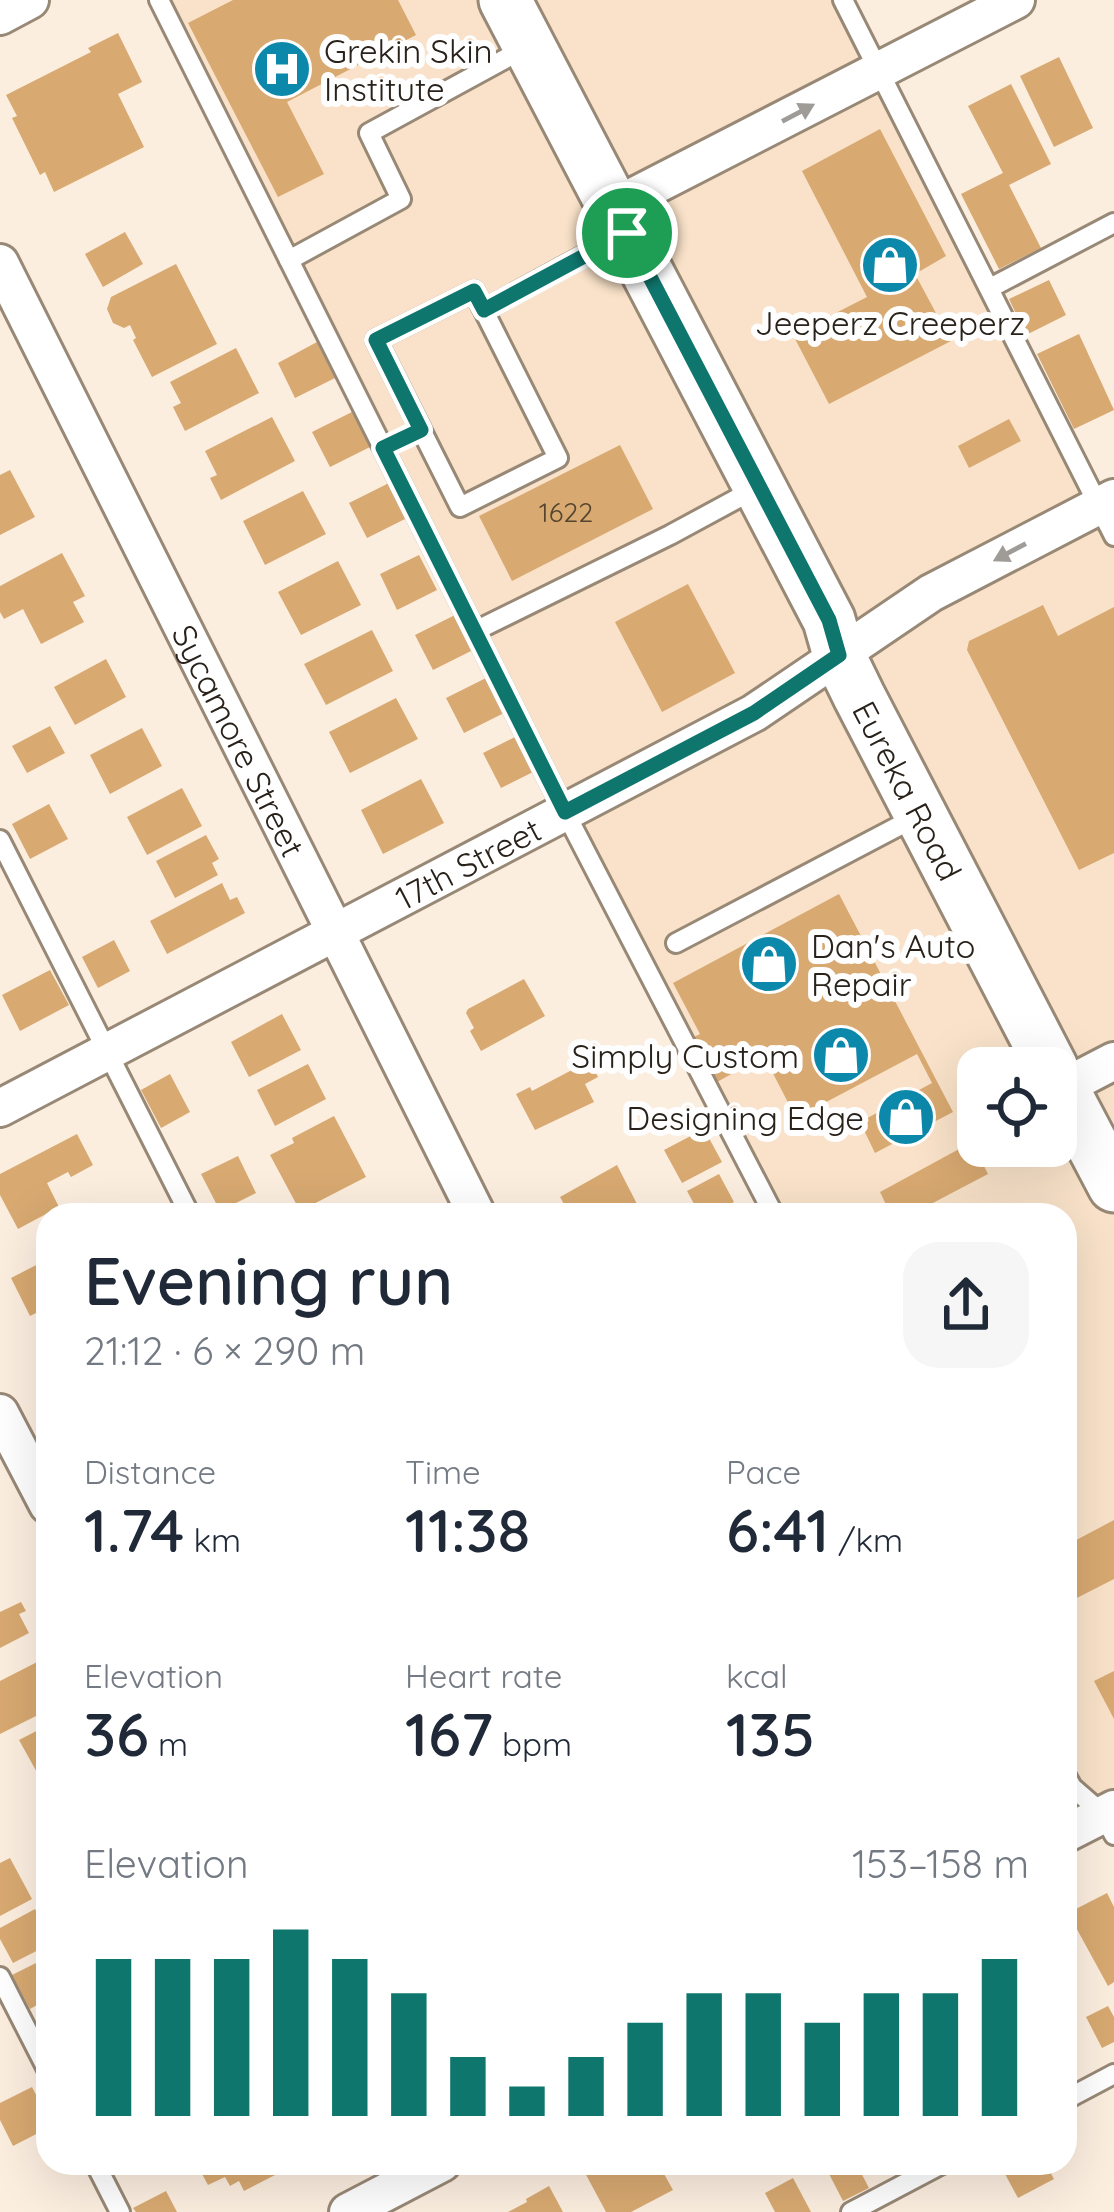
<!DOCTYPE html>
<html lang="en">
<head>
<meta charset="utf-8">
<style>
  body { margin:0; font-family:Quicksand,sans-serif; background:#f6f6f7; color:#1f2937; height:100vh; display:flex; flex-direction:column; font-size:45px; white-space:nowrap }
  * { box-sizing:border-box; margin:0 }
  p { font-size:39px; color:#747a83 }
  .icon { flex:none; width:66px; height:66px; fill:none; stroke:currentColor; stroke-width:2; stroke-linecap:round; stroke-linejoin:round }
  .map { position:relative; flex:1; overflow:hidden }
  .sheet { position:absolute; left:36px; top:1203px; width:1041px; height:972px; display:flex; flex-direction:column; background:#fff; border-radius:36px; box-shadow:0 12px 48px #0002 }
  .sheet>* { flex:none }
  .tools { position:absolute; left:957px; top:1047px; display:grid; gap:24px }
  .tools a { display:grid; place-items:center; width:120px; height:120px; border-radius:24px; background:#fff; box-shadow:0 12px 48px #0002; font-size:60px }
  .pin { position:absolute; display:grid; place-items:center; width:102px; height:102px; color:#fff; margin:-51px; border:6px solid #fff; border-radius:50%; box-shadow:0 3px 12px #0007 }
  .round { display:grid; place-items:center; flex:none; width:126px; height:126px; border-radius:36px; background:#f6f6f7 }
  .headline { display:flex; align-items:center; justify-content:space-between; height:204px; padding:0 48px }
  h1 { font-size:66px; font-weight:600; line-height:90px }
  .stats { display:grid; grid-template-columns:repeat(3,1fr); gap:18px; height:204px; padding:12px 48px }
  .stats div { display:grid; align-content:center }
  .stats b { font-size:60px; font-weight:600 }
  .stats small { font-size:33px; font-weight:400 }
  .stats p { font-size:33px }
  .chart { height:336px; padding:24px 48px }
  .chart p { display:flex; justify-content:space-between }
  .chart svg { width:100%; height:216px; margin-top:12px; stroke:#0f766e; stroke-width:6 }
  .map>svg:first-child { display:block }
</style>
</head>
<body>
<div class="map">
<svg width="1114" height="2212" viewBox="0 0 1114 2212">
  <rect width="100%" height="100%" fill="#fceedf"/>
  <!-- built -->
  <path fill="#f9e2c9" fill-rule="evenodd" d="M 159,0 L 843,0 L 1114,536 L 1114,1835 L 1065,1774 L 1065,1215 L 774,1215 ZM 978,1068 L 1056,1068 L 1056,1146 L 978,1146 Z"/>
  <!-- building -->
  <g fill="#d8a971">
    <polygon points="233,0 398,0 416,35 287,102 324,174 278,197 188,23"/>
    <polygon points="118,33 142,82 118,94 144,147 54,192 45,172 40,175 12,118 17,116 6,95 91,52 88,48"/>
    <polygon points="1059,57 1093,128 1054,147 1020,76"/>
    <polygon points="1011,84 1051,164 1009,185 1041,248 999,269 961,194 1003,173 968,106"/>
    <polygon points="880,129 946,256 915,274 951,341 829,404 793,335 867,297 802,171"/>
    <polygon points="125,232 143,264 103,287 85,254"/>
    <polygon points="176,264 217,344 152,377 133,340 136,338 130,325 124,328 113,323 107,309 111,297"/>
    <polygon points="1049,280 1066,315 1026,335 1009,299"/>
    <polygon points="1079,334 1114,410 1074,429 1037,354"/>
    <polygon points="317,342 335,378 295,398 278,363"/>
    <polygon points="236,348 259,393 185,431 173,407 181,403 170,382"/>
    <polygon points="352,412 370,447 330,467 312,432"/>
    <polygon points="272,417 295,461 221,500 210,478 217,475 205,451"/>
    <polygon points="1009,419 1021,441 969,468 958,446"/>
    <polygon points="620,445 653,509 512,581 479,516"/>
    <polygon points="10,470 35,517 0,535 0,475"/>
    <polygon points="389,483 407,518 367,538 349,503"/>
    <polygon points="303,491 326,534 265,565 243,521"/>
    <polygon points="62,553 85,596 73,602 84,622 41,644 23,609 4,619 0,612 0,586"/>
    <polygon points="419,555 437,590 397,610 380,574"/>
    <polygon points="338,561 361,605 301,635 278,592"/>
    <polygon points="688,584 735,673 662,712 615,622"/>
    <polygon points="1043,605 1058,636 1114,607 1114,853 1079,870 967,650 969,641"/>
    <polygon points="455,615 473,650 433,670 415,635"/>
    <polygon points="372,630 393,671 326,705 304,664"/>
    <polygon points="106,659 126,697 75,725 54,687"/>
    <polygon points="486,678 504,713 464,733 446,698"/>
    <polygon points="396,698 418,739 350,773 329,732"/>
    <polygon points="50,726 65,753 27,773 12,746"/>
    <polygon points="142,728 162,766 110,794 90,755"/>
    <polygon points="517,736 535,771 501,788 483,753"/>
    <polygon points="421,779 444,823 383,854 361,810"/>
    <polygon points="182,788 202,826 147,855 127,817"/>
    <polygon points="49,804 68,839 30,859 12,824"/>
    <polygon points="206,835 219,859 212,863 218,875 175,898 156,861"/>
    <polygon points="222,883 230,900 237,897 245,913 167,954 150,921"/>
    <polygon points="839,894 953,1112 875,1153 860,1122 932,1083 917,1054 796,1118 764,1056 717,1082 694,1037 700,1034 673,983"/>
    <polygon points="114,940 130,971 98,988 82,957"/>
    <polygon points="50,970 69,1005 20,1031 2,995"/>
    <polygon points="524,979 545,1016 481,1051 470,1031 474,1028 466,1013 468,1009"/>
    <polygon points="282,1014 301,1050 249,1077 231,1042"/>
    <polygon points="589,1061 598,1077 585,1084 594,1102 535,1130 516,1094 530,1087 532,1091"/>
    <polygon points="308,1064 326,1099 275,1126 257,1090"/>
    <polygon points="170,1074 190,1112 161,1128 141,1090"/>
    <polygon points="334,1116 366,1177 300,1211 270,1155 294,1143 292,1138"/>
    <polygon points="704,1129 722,1162 682,1183 664,1150"/>
    <polygon points="77,1134 93,1165 71,1177 68,1172 47,1183 59,1207 18,1229 0,1195 0,1174"/>
    <polygon points="972,1142 988,1174 910,1215 891,1215 880,1192"/>
    <polygon points="238,1156 256,1193 220,1211 201,1174"/>
    <polygon points="617,1165 637,1204 616,1215 570,1215 560,1197"/>
    <polygon points="719,1174 734,1202 709,1215 700,1215 687,1191"/>
    <polygon points="48,1259 48,1307 30,1316 11,1278"/>
    <polygon points="1114,1520 1114,1579 1065,1604 1065,1546"/>
    <polygon points="21,1602 26,1611 19,1614 29,1633 0,1648 0,1612"/>
    <polygon points="43,1659 48,1668 48,1710 0,1734 0,1681"/>
    <polygon points="1114,1671 1114,1719 1094,1681"/>
    <polygon points="48,1725 48,1772 39,1776 19,1740"/>
    <polygon points="10,1858 32,1899 0,1916 0,1863"/>
    <polygon points="1107,1893 1114,1907 1114,1982 1108,1986 1068,1913"/>
    <polygon points="35,1909 48,1936 48,1945 13,1963 0,1939 0,1928"/>
    <polygon points="48,1957 48,1999 30,2009 12,1975"/>
    <polygon points="1108,2006 1114,2017 1114,2042 1102,2048 1086,2017"/>
    <polygon points="32,2087 48,2118 48,2128 13,2146 0,2120 0,2103"/>
    <polygon points="196,2163 273,2163 279,2173 244,2191 239,2181 230,2186 225,2177 208,2185"/>
    <polygon points="600,2163 658,2163 673,2190 631,2212 606,2212 584,2171"/>
    <polygon points="835,2163 856,2163 869,2188 843,2201 826,2168"/>
    <polygon points="999,2163 1045,2163 1054,2179 1018,2198"/>
    <polygon points="793,2178 811,2212 775,2212 765,2193"/>
    <polygon points="549,2186 563,2212 508,2212 527,2202 526,2199"/>
    <polygon points="166,2191 177,2212 136,2212 133,2208"/>
  </g>
  <g fill="none" stroke-linecap="round" stroke-linejoin="round">
    <defs>
      <g id="lane">
        <polyline points="159,0 565,812 774,1215"/>
        <polyline points="843,0 1114,536"/>
        <polyline points="289,260 401,199 369,133 525,48"/>
        <polyline points="990,288 1114,223"/>
        <polygon points="474,291 558,458 460,507 376,340"/>
        <polyline points="484,310 622,235"/>
        <polyline points="475,631 670,535 755,489"/>
        <polyline points="0,840 190,1215"/>
        <polyline points="676,943 916,817"/>
        <polyline points="1065,1774 1072,1787 1103,1814 1114,1835"/>
        <polyline points="0,1977 48,2071"/>
        <polyline points="1065,2100 1114,2074"/>
        <polyline points="95,2163 120,2212"/>
        <polyline points="851,2212 944,2163"/>
      </g>
      <g id="street">
        <polyline points="0,16 30,0"/>
        <polyline points="613,207 1016,0"/>
        <path id="s1" d="M 0,263 L 477,1215"/>
        <polyline points="1062,1088 1114,1061"/>
        <path id="s2" d="M 0,1108 L 754,713 L 931,593 L 1114,498"/>
        <polyline points="0,1413 48,1505"/>
        <polyline points="1065,1834 1114,1809"/>
        <polyline points="348,2212 442,2163"/>
      </g>
      <g id="secondary">
        <path id="s3" d="M 505,0 L 829,620 L 839,655 L 859,696 L 1052,1068"/>
        <polyline points="1056,1076 1114,1186"/>
      </g>
    </defs>
    <!-- lane casing -->
    <use href="#lane" stroke="#988876" stroke-width="24"/>
    <!-- street casing -->
    <use href="#street" stroke="#988876" stroke-width="42"/>
    <!-- secondary casing -->
    <use href="#secondary" stroke="#988876" stroke-width="57"/>
    <!-- lane -->
    <use href="#lane" stroke="#fff" stroke-width="18"/>
    <!-- street -->
    <use href="#street" stroke="#fff" stroke-width="36"/>
    <!-- secondary -->
    <use href="#secondary" stroke="#fff" stroke-width="51"/>
  </g>
  <!-- one-way arrows -->
  <defs><path id="oneway-solid" d="M-6-.8H1V-3.2L6.5 0L1 3.2V.8H-6Z" transform="scale(3)"/></defs>
  <g fill="#9f9c98">
    <use href="#oneway-solid" transform="translate(798 113) rotate(-28)"/>
    <use href="#oneway-solid" transform="translate(1010 552) rotate(152)"/>
  </g>
  <g fill="none" stroke-linecap="round" stroke-linejoin="round">
    <defs>
      <polygon id="route" points="627,233 829,620 839,655 754,713 565,812 383,448 421,430 376,340 474,291 484,310"/>
    </defs>
    <!-- route casing -->
    <use href="#route" stroke="#fff" stroke-width="24"/>
    <!-- route -->
    <use href="#route" stroke="#0f766e" stroke-width="15"/>
  </g>
  <!-- icons -->
  <defs>
    <symbol id="hospital-disc" viewBox="-11 -11 22 22"><circle r="9.5" fill="#0c88ab" stroke="#fefefe"/><path d="M-5-5h3v3.5h4V-5h3V5h-3V1.5h-4V5h-3Z" fill="#fff"/></symbol>
    <symbol id="shop-disc" viewBox="-11 -11 22 22"><circle r="9.5" fill="#0c88ab" stroke="#fefefe"/><path d="M-5-2.5h2.3a2.7 3.5 0 0 1 5.4 0H5L5.5 6h-11ZM-1.5-2.5h3a1.5 2.3 0 0 0-3 0Z" fill="#fff"/></symbol>
  </defs>
  <g fill-rule="evenodd">
    <use href="#hospital-disc" x="249" y="36" width="66" height="66"/>
    <use href="#shop-disc" x="857" y="232" width="66" height="66"/>
    <use href="#shop-disc" x="736" y="931" width="66" height="66"/>
    <use href="#shop-disc" x="808" y="1022" width="66" height="66"/>
    <use href="#shop-disc" x="873" y="1084" width="66" height="66"/>
  </g>
  <g text-anchor="middle" dominant-baseline="central" stroke-width="12" stroke-linejoin="round" paint-order="stroke">
    <!-- number labels -->
    <g font-size="27" fill="#554430">
      <text x="566" y="512">1622</text>
    </g>
    <!-- poi labels -->
    <g font-size="33" fill="#29221b" stroke="#fefefe" text-anchor="start">
      <text x="324" y="50">Grekin Skin<tspan x="324" dy="38">Institute</tspan></text>
      <text x="890" y="322" text-anchor="middle">Jeeperz Creeperz</text>
      <text x="811" y="945">Dan's Auto<tspan x="811" dy="38">Repair</tspan></text>
      <text x="799" y="1055" text-anchor="end">Simply Custom</text>
      <text x="864" y="1117" text-anchor="end">Designing Edge</text>
    </g>
    <!-- street labels -->
    <g font-size="33" fill="#29221b" stroke="#fefefe">
      <text stroke="none"><textPath href="#s1" startOffset="534">Sycamore Street</textPath></text>
      <text stroke="none"><textPath href="#s3" startOffset="888">Eureka Road</textPath></text>
      <text stroke="none"><textPath href="#s2" startOffset="528">17th Street</textPath></text>
    </g>
  </g>
</svg>
<div class="tools">
<a><svg class="icon" aria-label="locate" viewBox="0 0 24 24"><circle cx="12" cy="12" r="6"/><path d="M12 2v4M12 18v4M2 12h4M18 12h4"/></svg></a>
</div>
<div class="pin" style="left:627px;top:233px;background:#1e9e55"><svg class="icon" aria-label="arrive" viewBox="0 0 24 24"><path d="M6 21V4h12l-3 4 3 4H6"/></svg></div>
<section class="sheet">
<div class="headline"><div><h1>Evening run</h1><p>21:12 · 6 × 290 m</p></div><a class="round"><svg class="icon" aria-label="share" viewBox="0 0 24 24"><path d="M12 15V3M7 8l5-5 5 5M5 13v7h14v-7"/></svg></a></div>
<div class="stats">
<div><p>Distance</p><b>1.74<small> km</small></b></div>
<div><p>Time</p><b>11:38</b></div>
<div><p>Pace</p><b>6:41<small> /km</small></b></div>
</div>
<div class="stats">
<div><p>Elevation</p><b>36<small> m</small></b></div>
<div><p>Heart rate</p><b>167<small> bpm</small></b></div>
<div><p>kcal</p><b>135</b></div>
</div>
<div class="chart"><p><span>Elevation</span>153–158 m</p>
<svg viewBox="0 0 160 44" preserveAspectRatio="none"><path d="M5 44V12M15 44V12M25 44V12M35 44V6M45 44V12M55 44V19M65 44V32M75 44V38M85 44V32M95 44V25M105 44V19M115 44V19M125 44V25M135 44V19M145 44V19M155 44V12"/></svg>
</div>
</section>
</div>
</body>
</html>
